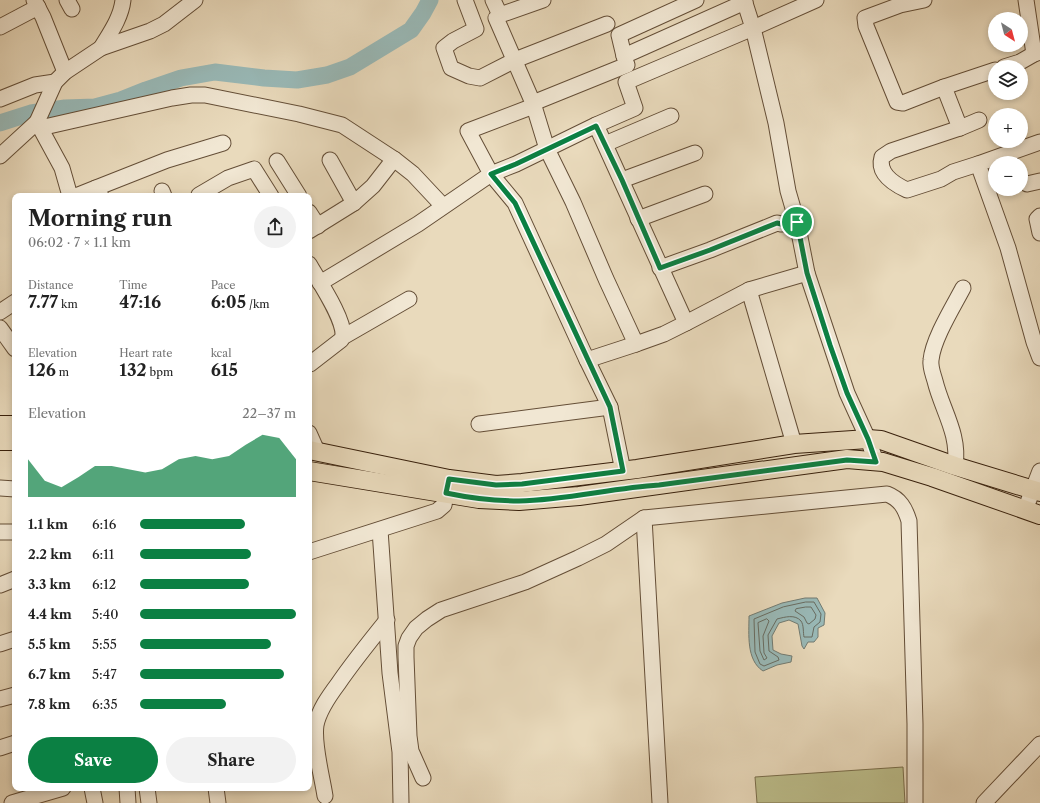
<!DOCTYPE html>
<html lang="en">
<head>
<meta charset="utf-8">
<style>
  body { margin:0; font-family:"Libre Caslon Text",serif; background:#f2f2f2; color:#222; height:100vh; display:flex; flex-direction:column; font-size:15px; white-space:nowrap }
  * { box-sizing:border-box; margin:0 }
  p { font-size:13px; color:#767676 }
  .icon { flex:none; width:22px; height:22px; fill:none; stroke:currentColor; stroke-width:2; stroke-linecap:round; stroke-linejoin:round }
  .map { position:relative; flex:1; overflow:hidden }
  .side { position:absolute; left:12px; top:193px; width:300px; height:598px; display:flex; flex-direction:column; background:#fff; border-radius:8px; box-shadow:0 2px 6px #0003 }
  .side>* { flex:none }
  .needle { width:26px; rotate:144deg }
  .tools { position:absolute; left:988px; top:12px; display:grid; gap:8px }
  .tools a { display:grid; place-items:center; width:40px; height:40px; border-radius:50%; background:#fff; box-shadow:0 2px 6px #0003; font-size:20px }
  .pin { position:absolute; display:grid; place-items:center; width:34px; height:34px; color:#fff; margin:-17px; border:2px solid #fff; border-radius:50%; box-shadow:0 1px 4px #0007 }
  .round { display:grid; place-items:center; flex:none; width:42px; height:42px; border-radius:21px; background:#f2f2f2 }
  .headline { display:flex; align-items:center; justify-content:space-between; height:68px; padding:0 16px }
  h1 { font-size:22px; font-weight:700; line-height:30px }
  .stats { display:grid; grid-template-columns:repeat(3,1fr); gap:6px; height:68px; padding:4px 16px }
  .stats div { display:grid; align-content:center }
  .stats b { font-size:17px; font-weight:700 }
  .stats small { font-size:11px; font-weight:400 }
  .stats p { font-size:11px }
  .chart { height:112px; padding:8px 16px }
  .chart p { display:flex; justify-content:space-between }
  .chart svg { width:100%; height:72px; margin-top:4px; fill:#0b8043; opacity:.7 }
  .cta { display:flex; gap:8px; margin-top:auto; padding:8px 16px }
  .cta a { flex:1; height:46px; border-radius:24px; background:#0b8043; color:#fff; font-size:16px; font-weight:700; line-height:46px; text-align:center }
  .cta a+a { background:#f2f2f2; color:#222 }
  ul { padding:0 16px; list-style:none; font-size:13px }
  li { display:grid; grid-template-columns:64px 48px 1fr; align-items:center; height:30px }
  li i { height:10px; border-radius:5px; background:#0b8043 }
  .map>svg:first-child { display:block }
</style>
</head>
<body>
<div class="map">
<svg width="1040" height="803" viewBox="0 0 1040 803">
  <rect width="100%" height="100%" fill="#e9dabc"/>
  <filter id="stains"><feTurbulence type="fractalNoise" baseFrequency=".005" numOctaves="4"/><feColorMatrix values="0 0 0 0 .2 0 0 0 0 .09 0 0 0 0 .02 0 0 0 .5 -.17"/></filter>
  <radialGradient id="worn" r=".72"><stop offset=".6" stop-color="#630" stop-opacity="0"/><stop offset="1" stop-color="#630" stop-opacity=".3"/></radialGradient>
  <!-- green -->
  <polygon fill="#bcbe8c" stroke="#7a6e4c" points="903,767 905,803 757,803 755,777"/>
  <!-- water -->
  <path fill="#99b9b7" stroke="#727b72" d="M 805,598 L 817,598 L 825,613 L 824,625 L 818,628 L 818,637 L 814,642 L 808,642 L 804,649 L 802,646 L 798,624 L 789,620 L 779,623 L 772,636 L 773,650 L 781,654 L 792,656 L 791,662 L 777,665 L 763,671 C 746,660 749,634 749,616 L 782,603 Z"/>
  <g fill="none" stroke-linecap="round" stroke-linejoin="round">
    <!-- shore -->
    <g stroke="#686c61" stroke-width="1">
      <path d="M 806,602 L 814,602 L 821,614 L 820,622 L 814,627 L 812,637 L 804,637 C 803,633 804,625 801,621 C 795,614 785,617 777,619 L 768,635 L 769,651 L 778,657 L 779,660 L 764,666 L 760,664 L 755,652 L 754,619 L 783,607 Z"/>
      <polygon points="806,607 811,607 816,615 815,619 809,624 807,623 804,617 795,611 796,609"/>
      <polygon points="767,619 769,621 763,636 764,653 767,658 764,660 760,651 758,623"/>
    </g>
    <!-- river -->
    <polyline stroke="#99b9b7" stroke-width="17" points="0,123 31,113 65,108 95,107 121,100 146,90 181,78 215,72 264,78 297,80 327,75 350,67 411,30 423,13 430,0"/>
    <defs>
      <g id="minor">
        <polyline points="34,0 43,17 65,72"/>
        <polyline points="67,0 72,9"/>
        <polyline points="465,0 476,29 453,41 444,48 451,68 469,76 480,78 515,60 607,24"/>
        <polyline points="493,0 500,15"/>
        <polyline points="543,0 500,15 496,18 533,103 547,149 573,202 606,279 636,344 664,334 686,323"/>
        <polyline points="816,0 753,28 776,123 788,191 797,222 807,273 847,393 868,439 876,462"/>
        <polyline points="924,0 900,5 865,18 866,26 897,102 903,103 944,87 995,70"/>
        <polyline points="1026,0 1034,54"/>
        <polyline points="0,27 38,7"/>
        <path d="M 101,48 C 110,33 121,18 123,0"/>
        <polyline points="624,56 619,35 696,0"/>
        <polyline points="1004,67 1020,62 1034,54 1040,52"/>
        <polyline points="944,87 960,128 979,120"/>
        <polyline points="0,99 35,85 55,82"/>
        <polyline points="37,122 55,82 65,72 101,48 150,31 164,24 195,0"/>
        <polyline points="596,125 635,108 626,82 753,28 744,0"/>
        <polyline points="40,128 172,98 191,95 205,95 299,114 342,125 394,159 413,174 443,206"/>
        <path d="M 960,128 L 891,151 L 882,157 C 877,174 894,184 907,190 L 941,179 L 953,172 L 978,164"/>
        <polyline points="1040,142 978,164 1008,248 1034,342 1040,358"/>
        <polyline points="605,144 671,116"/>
        <polyline points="0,156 37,122 62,168 70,196"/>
        <polyline points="330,160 354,203"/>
        <polyline points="277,161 299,196"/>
        <polyline points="622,180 695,153"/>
        <polyline points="1027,184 1040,181"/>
        <polyline points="162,191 164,196"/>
        <polyline points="76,196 96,188"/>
        <polyline points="101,196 96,188 167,160 223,143"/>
        <polyline points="199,196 199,195 228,178 254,169 271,196"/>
        <polyline points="309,212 318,226"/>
        <polyline points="1040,216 1037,219 1040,233"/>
        <polyline points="638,219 705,194"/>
        <polyline points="309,231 354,203 373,186 394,159"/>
        <path d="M 309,264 C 318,280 345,319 343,337"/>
        <polyline points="660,268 710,250 777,223 781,224 797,222"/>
        <polyline points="320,283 418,224 491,174 468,131 531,107 533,103 627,65 624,56 745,2"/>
        <polyline points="749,290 807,273"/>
        <polyline points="0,312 15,302"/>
        <polyline points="0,328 15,349"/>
        <polyline points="636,344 587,360 515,203 491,174 516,164 596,125 686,323 749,290 794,444"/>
        <polyline points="587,360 610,407 623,471"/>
        <polyline points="309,362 310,364 341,340 343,337 409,299"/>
        <polyline points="479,424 610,407"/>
        <polyline points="309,433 317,451"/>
        <path d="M 955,466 C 960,434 942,410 935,381 C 933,374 930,367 931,360 C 933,339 953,307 963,288"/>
        <polyline points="0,488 15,489"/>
        <polyline points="1025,510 1040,471"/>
        <polyline points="644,518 660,803"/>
        <polyline points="380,530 390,673 400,752 401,803"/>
        <polyline points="0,532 15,532"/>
        <polyline points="309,552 437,511 444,505 448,484"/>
        <polyline points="0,585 15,579"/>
        <polyline points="0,644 15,639"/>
        <polyline points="0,699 15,695"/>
        <polyline points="0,748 15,743"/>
        <path d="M 423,778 L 411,751 L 409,736 L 406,657 L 406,646 L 409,638 L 416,628 L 427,619 L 441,610 L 525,582 L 578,558 L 606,544 L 644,518 L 887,494 C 900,499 905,508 909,521 L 915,724 L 915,803"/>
        <polyline points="92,788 95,803"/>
        <polyline points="127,788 128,803"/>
        <polyline points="147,788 149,803"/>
        <polyline points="216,788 218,803"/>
        <path d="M 325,796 C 322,776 313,744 316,725 C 319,710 329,696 338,684 C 353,662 370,641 387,620"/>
        <polyline points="12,803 63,788"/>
        <polyline points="984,803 1040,744"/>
      </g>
      <g id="major">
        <polyline points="0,425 15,425"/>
        <polyline points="0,441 15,441"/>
        <polyline points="309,450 449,479 496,485 522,483 637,469 794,444 868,439 881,440 955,466 1040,492"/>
        <polyline points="309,471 479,499 519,501 579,496 847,459 883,462 932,477 1040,515"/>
      </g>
    </defs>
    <!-- minor casing -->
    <use href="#minor" stroke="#644e37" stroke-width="17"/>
    <!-- major casing -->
    <use href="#major" stroke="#371f0b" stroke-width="20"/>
    <!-- minor -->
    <use href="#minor" stroke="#f1e7d3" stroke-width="15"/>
    <!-- major -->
    <use href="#major" stroke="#e9dabc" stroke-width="18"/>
  </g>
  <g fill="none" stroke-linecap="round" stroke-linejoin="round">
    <defs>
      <path id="route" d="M 596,126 L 622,180 L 660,268 L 710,250 L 777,223 L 781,224 L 797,222 L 807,273 L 830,345 L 847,393 L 868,439 L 876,462 L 847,460 L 659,485 C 612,488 566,500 519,501 C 495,501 470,498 446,493 L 449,479 L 496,485 L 522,484 L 623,471 L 610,407 L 515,203 L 491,174 L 516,164 Z"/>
    </defs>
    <!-- route casing -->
    <use href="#route" stroke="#fff" stroke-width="8"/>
    <!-- route -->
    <use href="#route" stroke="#0b8043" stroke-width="5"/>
  </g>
  <rect width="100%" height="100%" filter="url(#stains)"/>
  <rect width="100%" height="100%" fill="url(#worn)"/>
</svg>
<div class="tools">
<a><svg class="needle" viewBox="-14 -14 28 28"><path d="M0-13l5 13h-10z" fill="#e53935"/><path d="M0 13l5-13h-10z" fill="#767676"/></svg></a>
<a><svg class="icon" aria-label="layers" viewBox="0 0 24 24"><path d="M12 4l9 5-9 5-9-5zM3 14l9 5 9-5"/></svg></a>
<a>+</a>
<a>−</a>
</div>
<div class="pin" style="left:797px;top:222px;background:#1e9e55"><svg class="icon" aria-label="arrive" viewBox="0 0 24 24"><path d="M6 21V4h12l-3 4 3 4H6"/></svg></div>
<section class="side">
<div class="headline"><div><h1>Morning run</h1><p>06:02 · 7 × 1.1 km</p></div><a class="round"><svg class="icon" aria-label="share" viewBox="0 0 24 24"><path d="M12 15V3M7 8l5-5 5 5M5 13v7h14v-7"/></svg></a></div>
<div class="stats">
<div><p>Distance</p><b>7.77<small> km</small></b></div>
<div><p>Time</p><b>47:16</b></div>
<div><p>Pace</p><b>6:05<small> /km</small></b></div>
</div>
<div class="stats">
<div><p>Elevation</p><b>126<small> m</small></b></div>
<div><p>Heart rate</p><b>132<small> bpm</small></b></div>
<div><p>kcal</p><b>615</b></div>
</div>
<div class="chart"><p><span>Elevation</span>22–37 m</p>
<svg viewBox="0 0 160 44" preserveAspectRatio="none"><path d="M0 44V21L10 34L20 38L30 32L40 25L50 25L60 27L70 29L80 27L90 21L100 19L110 21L120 19L130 12L140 6L150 8L160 21V44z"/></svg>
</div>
<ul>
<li><b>1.1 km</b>6:16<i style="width:67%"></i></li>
<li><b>2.2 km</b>6:11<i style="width:71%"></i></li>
<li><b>3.3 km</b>6:12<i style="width:70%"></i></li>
<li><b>4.4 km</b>5:40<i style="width:100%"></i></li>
<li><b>5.5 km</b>5:55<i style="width:84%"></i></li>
<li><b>6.7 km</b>5:47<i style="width:92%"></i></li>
<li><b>7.8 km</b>6:35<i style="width:55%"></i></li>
</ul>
<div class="cta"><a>Save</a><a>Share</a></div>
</section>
</div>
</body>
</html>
